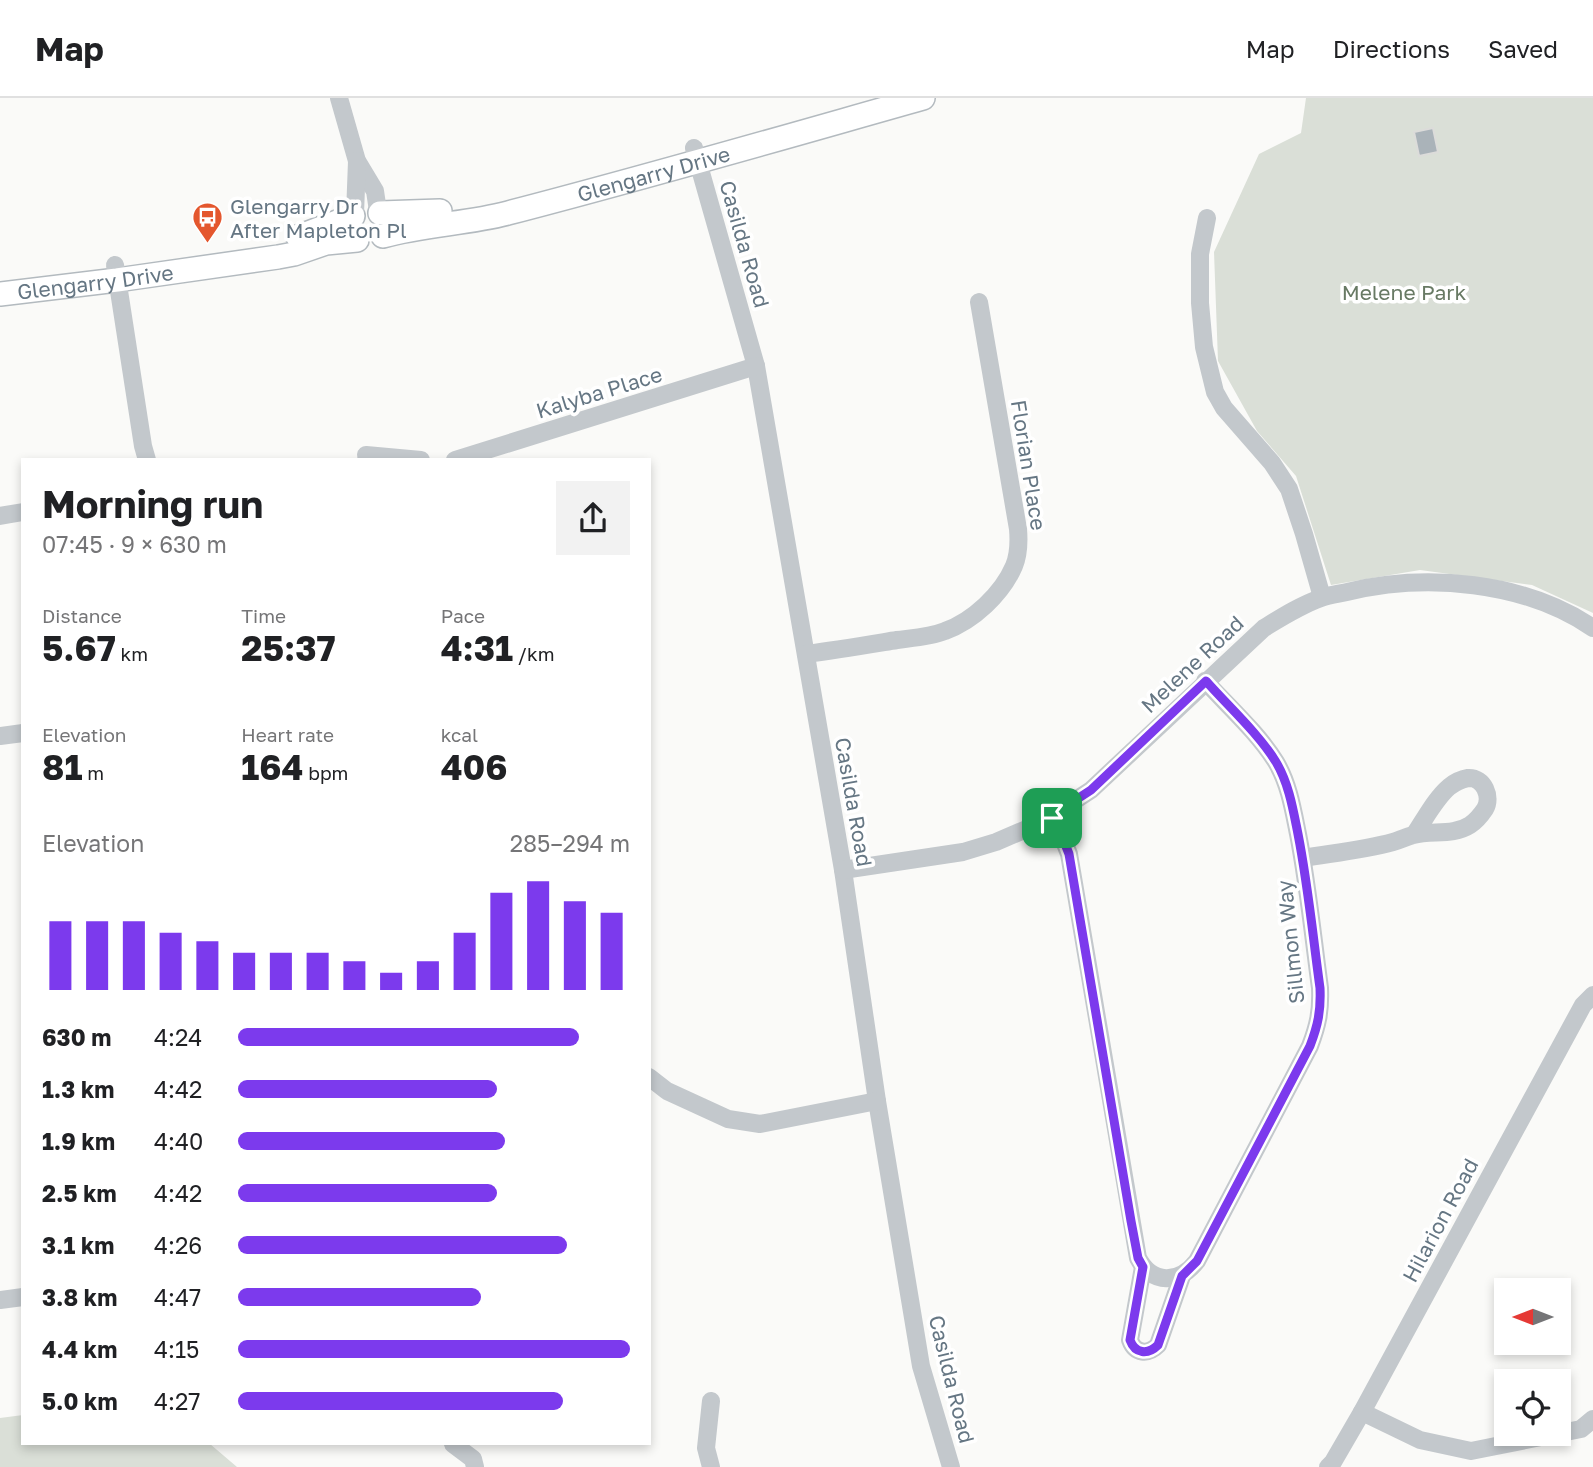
<!DOCTYPE html>
<html lang="en">
<head>
<meta charset="utf-8">
<style>
  body { margin:0; font-family:"Golos Text",sans-serif; background:#f2f2f2; color:#202124; height:100vh; display:flex; flex-direction:column; font-size:26px; white-space:nowrap }
  * { box-sizing:border-box; margin:0 }
  p { font-size:23px; color:#757577 }
  .icon { flex:none; width:38px; height:38px; fill:none; stroke:currentColor; stroke-width:2; stroke-linecap:round; stroke-linejoin:round }
  .map { position:relative; flex:1; overflow:hidden }
  .details { position:absolute; left:21px; top:360px; width:630px; height:987px; display:flex; flex-direction:column; background:#fff; border-radius:0px; box-shadow:0 4px 10px #0003 }
  .details>* { flex:none }
  .needle { width:46px; rotate:270deg }
  .tools { position:absolute; left:1494px; top:1180px; display:grid; gap:14px }
  .tools a { display:grid; place-items:center; width:77px; height:77px; border-radius:0px; background:#fff; box-shadow:0 4px 10px #0003; font-size:35px }
  .pin { position:absolute; display:grid; place-items:center; width:60px; height:60px; color:#fff; margin:-30px; border-radius:14px; box-shadow:0 4px 10px #0006 }
  .round { display:grid; place-items:center; flex:none; width:74px; height:74px; border-radius:0px; background:#f2f2f2 }
  .head { display:flex; align-items:center; justify-content:space-between; height:119px; padding:0 21px }
  h1 { font-size:38px; font-weight:700; line-height:52px }
  .metrics { display:grid; grid-template-columns:repeat(3,1fr); gap:10px; height:119px; padding:7px 21px }
  .metrics div { display:grid; align-content:center }
  .metrics b { font-size:35px; font-weight:700 }
  .metrics small { font-size:19px; font-weight:400 }
  .metrics p { font-size:19px }
  .chart { height:196px; padding:14px 21px }
  .chart p { display:flex; justify-content:space-between }
  .chart svg { width:100%; height:126px; margin-top:7px; stroke:#7c3aed; stroke-width:6 }
  ul { padding:0 21px; list-style:none; font-size:23px }
  li { display:grid; grid-template-columns:112px 84px 1fr; align-items:center; height:52px }
  li i { height:18px; border-radius:9px; background:#7c3aed }
  header { display:flex; align-items:center; gap:42px; box-sizing:border-box; height:98px; padding:0 35px; background:#fff; border-bottom:2px solid #e0e0e0 }
  header strong { font-size:33px }
  nav { display:flex; gap:38px; margin-inline-start:auto; font-size:24px }
  .map>svg:first-child { display:block }
</style>
</head>
<body>
<header>
<strong>Map</strong>
<nav><a>Map</a><a>Directions</a><a>Saved</a></nav>
</header>
<div class="map">
<svg width="1593" height="1369" viewBox="0 0 1593 1369">
  <rect width="100%" height="100%" fill="#fafaf8"/>
  <!-- green -->
  <g fill="#dadfd7">
    <polygon points="1306,0 1593,0 1593,515 1532,487 1420,472 1331,487 1296,378 1257,333 1218,263 1214,154 1259,56 1301,35"/>
    <polygon points="23,1317 23,1346 210,1346 237,1369 0,1369 0,1320"/>
  </g>
  <!-- building -->
  <polygon fill="#aab3b9" stroke="#dcdcda" stroke-width="2" points="1433,30 1438,54 1419,58 1414,34"/>
  <g fill="none" stroke-linecap="round" stroke-linejoin="round">
    <defs>
      <g id="secondary">
        <polyline points="380,115 440,113"/>
        <path id="s1" d="M 383,138 C 424,126 467,126 508,115 C 647,79 785,39 923,0"/>
        <polyline points="298,139 353,118"/>
        <path id="s2" d="M 0,196 L 117,182 L 278,159 L 294,156 L 326,145 L 357,142"/>
      </g>
    </defs>
    <!-- secondary casing -->
    <use href="#secondary" stroke="#b3babf" stroke-width="26"/>
    <!-- street -->
    <g stroke="#c3c8cc" stroke-width="18">
      <polyline points="339,0 357,63 375,93 378,113"/>
      <polyline points="694,50 756,268 843,772 877,1003 921,1268 951,1369"/>
      <polyline points="355,116 357,63"/>
      <polyline points="1207,120 1200,156 1200,205 1204,249 1215,294 1224,310 1272,365 1289,391 1304,436 1322,499"/>
      <polyline points="115,167 143,348 147,362"/>
      <polyline points="366,357 421,362"/>
      <polyline points="455,362 756,268"/>
      <polyline points="0,418 23,414"/>
      <path d="M 806,556 C 836,552 866,547 897,542 C 912,540 930,539 945,533 C 973,523 1002,496 1014,468 C 1019,456 1019,443 1018,431 L 979,204"/>
      <polyline points="0,638 23,635"/>
      <path d="M 1052,720 L 1062,738 L 1069,756 L 1138,1160 C 1152,1187 1179,1186 1197,1163 L 1310,948 C 1318,927 1321,913 1320,890 C 1313,839 1308,787 1298,736 C 1293,711 1289,686 1276,664 C 1258,635 1229,609 1205,583"/>
      <path d="M 1303,760 C 1333,755 1364,752 1393,744 C 1400,742 1406,739 1413,737 C 1432,732 1453,738 1470,727 C 1476,723 1481,717 1485,711 C 1492,699 1484,679 1468,680 C 1462,681 1454,685 1449,689 C 1435,701 1425,721 1414,737"/>
      <path d="M 843,772 L 963,754 L 996,744 L 1052,720 L 1068,707 L 1091,692 L 1264,530 C 1282,519 1301,507 1321,500 C 1329,497 1338,496 1347,494 C 1426,475 1524,483 1593,530"/>
      <polyline points="649,979 667,993 728,1021 760,1026 877,1003"/>
      <path d="M 1143,1169 L 1130,1242 C 1135,1256 1148,1257 1158,1247 L 1182,1178"/>
      <polyline points="0,1202 23,1199"/>
      <polyline points="1362,1314 1420,1342 1471,1353 1581,1331 1593,1321"/>
      <polyline points="453,1346 473,1361 475,1369"/>
      <polyline points="711,1369 706,1350 711,1303"/>
      <polyline points="1328,1369 1333,1364 1362,1314 1583,907 1593,897"/>
    </g>
    <!-- secondary -->
    <use href="#secondary" stroke="#fff" stroke-width="23"/>
  </g>
  <g fill="none" stroke-linecap="round" stroke-linejoin="round">
    <defs>
      <path id="route" d="M 1206,583 C 1229,609 1258,635 1276,664 C 1289,686 1293,711 1298,736 C 1308,787 1313,839 1320,890 C 1321,913 1318,927 1310,948 L 1197,1163 L 1182,1178 L 1158,1247 C 1148,1257 1135,1256 1130,1242 L 1143,1169 L 1138,1160 L 1131,1123 L 1069,756 L 1062,738 L 1052,720 L 1068,707 L 1091,692 Z"/>
    </defs>
    <!-- route casing -->
    <use href="#route" stroke="#fff" stroke-width="14"/>
    <!-- route -->
    <use href="#route" stroke="#7c3aed" stroke-width="9"/>
  </g>
  <!-- icons -->
  <defs>
    <symbol id="bus-pin" viewBox="-11 -11 22 30"><path d="M0 17L-7.5 6A9.5 9.5 0 1 1 7.5 6Z" fill="#e4572e" stroke="#fff"/><path d="M-5-6H5V4H4V6H2V4H-2V6H-4V4H-5ZM-3.5-4V0h7V-4ZM-3.5 1.2v1.5H-2V1.2ZM2 1.2v1.5H3.5V1.2Z" fill="#fff"/></symbol>
  </defs>
  <g fill-rule="evenodd">
    <use href="#bus-pin" x="190" y="102" width="35" height="47"/>
  </g>
  <g text-anchor="middle" dominant-baseline="central" stroke-width="7" stroke-linejoin="round" paint-order="stroke">
    <!-- street labels -->
    <g font-size="21" fill="#657683" stroke="#fff">
      <text stroke="none"><textPath href="#s1" startOffset="278">Glengarry Drive</textPath></text>
      <text transform="translate(745 146) rotate(74)">Casilda Road</text>
      <text stroke="none"><textPath href="#s2" startOffset="96">Glengarry Drive</textPath></text>
      <text transform="translate(599 294) rotate(-17)">Kalyba Place</text>
      <text transform="translate(1029 367) rotate(81)">Florian Place</text>
      <text transform="translate(1192 566) rotate(-43)">Melene Road</text>
      <text transform="translate(854 704) rotate(80)">Casilda Road</text>
      <text transform="translate(1290 844) rotate(-96)">Sillmon Way</text>
      <text transform="translate(1440 1122) rotate(-62)">Hilarion Road</text>
      <text transform="translate(952 1281) rotate(76)">Casilda Road</text>
    </g>
    <!-- poi labels -->
    <g font-size="21" fill="#657683" stroke="#fff" text-anchor="start">
      <text x="230" y="108">Glengarry Dr<tspan x="230" dy="24">After Mapleton Pl</tspan></text>
    </g>
    <!-- park labels -->
    <g font-size="21" fill="#687a64" stroke="#fff">
      <text x="1404" y="194">Melene Park</text>
    </g>
  </g>
</svg>
<div class="tools">
<a><svg class="needle" viewBox="-14 -14 28 28"><path d="M0-13l5 13h-10z" fill="#e53935"/><path d="M0 13l5-13h-10z" fill="#757577"/></svg></a>
<a><svg class="icon" aria-label="locate" viewBox="0 0 24 24"><circle cx="12" cy="12" r="6"/><path d="M12 2v4M12 18v4M2 12h4M18 12h4"/></svg></a>
</div>
<div class="pin" style="left:1052px;top:720px;background:#1e9e55"><svg class="icon" aria-label="arrive" viewBox="0 0 24 24"><path d="M6 21V4h12l-3 4 3 4H6"/></svg></div>
<section class="details">
<div class="head"><div><h1>Morning run</h1><p>07:45 · 9 × 630 m</p></div><a class="round"><svg class="icon" aria-label="share" viewBox="0 0 24 24"><path d="M12 15V3M7 8l5-5 5 5M5 13v7h14v-7"/></svg></a></div>
<div class="metrics">
<div><p>Distance</p><b>5.67<small> km</small></b></div>
<div><p>Time</p><b>25:37</b></div>
<div><p>Pace</p><b>4:31<small> /km</small></b></div>
</div>
<div class="metrics">
<div><p>Elevation</p><b>81<small> m</small></b></div>
<div><p>Heart rate</p><b>164<small> bpm</small></b></div>
<div><p>kcal</p><b>406</b></div>
</div>
<div class="chart"><p><span>Elevation</span>285–294 m</p>
<svg viewBox="0 0 160 44" preserveAspectRatio="none"><path d="M5 44V20M15 44V20M25 44V20M35 44V24M45 44V27M55 44V31M65 44V31M75 44V31M85 44V34M95 44V38M105 44V34M115 44V24M125 44V10M135 44V6M145 44V13M155 44V17"/></svg>
</div>
<ul>
<li><b>630 m</b>4:24<i style="width:87%"></i></li>
<li><b>1.3 km</b>4:42<i style="width:66%"></i></li>
<li><b>1.9 km</b>4:40<i style="width:68%"></i></li>
<li><b>2.5 km</b>4:42<i style="width:66%"></i></li>
<li><b>3.1 km</b>4:26<i style="width:84%"></i></li>
<li><b>3.8 km</b>4:47<i style="width:62%"></i></li>
<li><b>4.4 km</b>4:15<i style="width:100%"></i></li>
<li><b>5.0 km</b>4:27<i style="width:83%"></i></li>
</ul>
</section>
</div>
</body>
</html>
